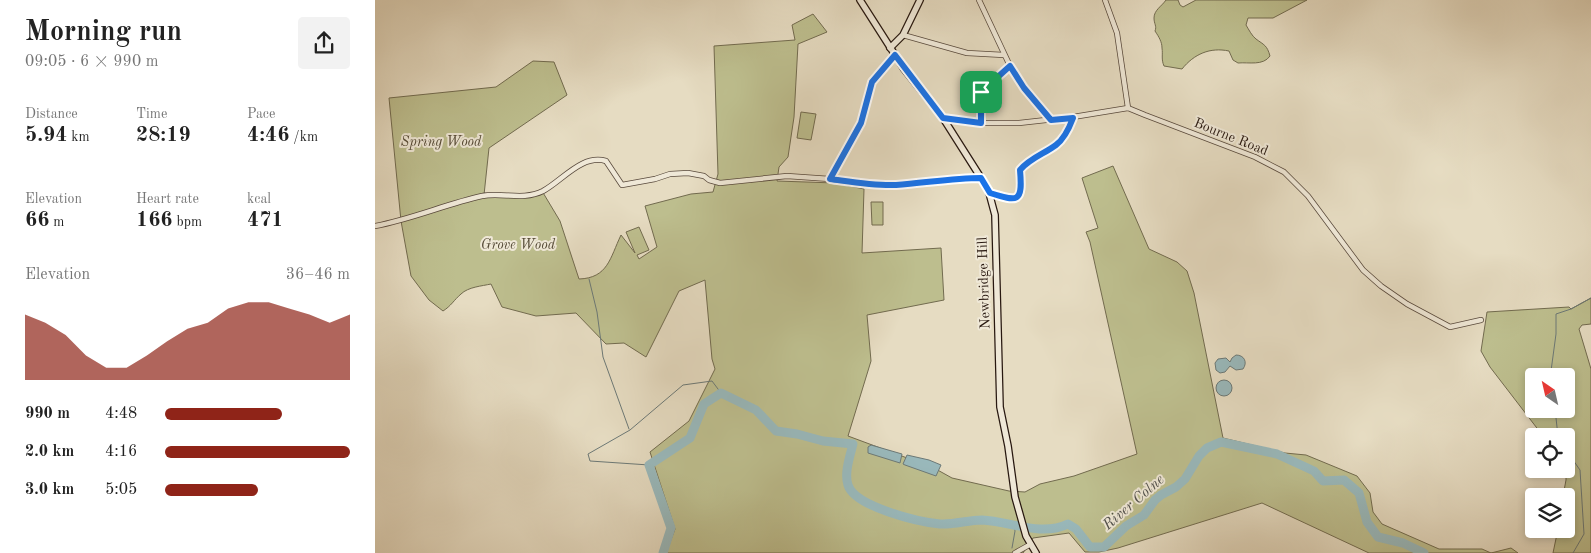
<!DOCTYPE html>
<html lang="en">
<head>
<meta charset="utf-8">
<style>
  body { margin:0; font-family:"Old Standard TT",serif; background:#f2f2f2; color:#222; height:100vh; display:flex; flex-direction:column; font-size:19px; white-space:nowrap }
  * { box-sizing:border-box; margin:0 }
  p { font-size:16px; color:#767676 }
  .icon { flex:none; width:28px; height:28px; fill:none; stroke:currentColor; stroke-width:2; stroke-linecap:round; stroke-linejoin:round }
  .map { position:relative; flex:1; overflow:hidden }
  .drawer { display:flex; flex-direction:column; background:#fff; width:375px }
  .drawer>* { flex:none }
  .needle { width:32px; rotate:326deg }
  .controls { position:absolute; left:1150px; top:368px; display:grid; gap:10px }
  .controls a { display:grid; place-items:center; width:50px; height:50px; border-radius:5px; background:#fff; box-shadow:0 2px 8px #0003; font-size:25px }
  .pin { position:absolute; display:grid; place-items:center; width:42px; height:42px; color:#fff; margin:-21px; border-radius:10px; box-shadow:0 2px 8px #0006 }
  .round { display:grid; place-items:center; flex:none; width:52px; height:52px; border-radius:5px; background:#f2f2f2 }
  .headline { display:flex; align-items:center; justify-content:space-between; height:85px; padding:0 25px }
  h1 { font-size:28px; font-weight:600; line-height:38px }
  .stats { display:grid; grid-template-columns:repeat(3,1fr); gap:8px; height:85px; padding:5px 25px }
  .stats div { display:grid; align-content:center }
  .stats b { font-size:21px; font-weight:600 }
  .stats small { font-size:14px; font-weight:400 }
  .stats p { font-size:14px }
  .chart { height:140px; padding:10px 25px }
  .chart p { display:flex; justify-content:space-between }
  .chart svg { width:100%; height:90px; margin-top:5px; fill:#8f2418; opacity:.7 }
  ul { padding:0 25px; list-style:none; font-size:16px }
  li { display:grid; grid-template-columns:80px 60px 1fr; align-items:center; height:38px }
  li i { height:12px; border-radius:6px; background:#8f2418 }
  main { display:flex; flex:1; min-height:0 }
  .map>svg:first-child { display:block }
</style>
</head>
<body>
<main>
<section class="drawer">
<div class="headline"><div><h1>Morning run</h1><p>09:05 · 6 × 990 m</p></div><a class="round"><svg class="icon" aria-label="share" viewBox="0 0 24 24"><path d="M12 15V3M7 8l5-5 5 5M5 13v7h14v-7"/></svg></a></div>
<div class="stats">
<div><p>Distance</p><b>5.94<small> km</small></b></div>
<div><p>Time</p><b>28:19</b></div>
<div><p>Pace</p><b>4:46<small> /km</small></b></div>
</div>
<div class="stats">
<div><p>Elevation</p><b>66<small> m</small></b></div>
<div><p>Heart rate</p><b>166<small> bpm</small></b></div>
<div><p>kcal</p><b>471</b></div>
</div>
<div class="chart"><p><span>Elevation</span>36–46 m</p>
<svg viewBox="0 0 160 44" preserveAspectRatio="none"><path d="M0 44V12L10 16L20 22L30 32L40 38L50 38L60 32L70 25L80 19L90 16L100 9L110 6L120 6L130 9L140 12L150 16L160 12V44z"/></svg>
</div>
<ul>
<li><b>990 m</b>4:48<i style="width:63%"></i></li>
<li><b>2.0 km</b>4:16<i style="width:100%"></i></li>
<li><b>3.0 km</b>5:05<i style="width:50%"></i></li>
</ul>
</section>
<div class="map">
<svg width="1216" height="553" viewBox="0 0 1216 553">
  <rect width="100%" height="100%" fill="#e6dcc2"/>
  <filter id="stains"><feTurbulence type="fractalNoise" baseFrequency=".004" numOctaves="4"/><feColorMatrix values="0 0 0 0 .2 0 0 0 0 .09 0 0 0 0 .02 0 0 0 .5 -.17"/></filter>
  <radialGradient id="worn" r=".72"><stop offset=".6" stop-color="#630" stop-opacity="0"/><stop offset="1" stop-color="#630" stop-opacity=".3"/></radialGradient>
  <!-- green -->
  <g fill="#bdbe8e" stroke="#726b4f" fill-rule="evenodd">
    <path d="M 791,0 L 803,0 L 805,5 L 808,7 L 821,0 L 932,0 L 898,18 L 873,18 L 871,25 C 874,30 877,36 881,39 C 889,45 892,45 895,56 C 888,66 874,62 863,63 L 858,60 L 854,51 C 835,47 819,54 807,69 L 789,66 C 786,59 788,55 787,48 C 787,42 784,37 780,31 C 782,26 779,24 779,18 C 779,10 787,6 791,0 Z"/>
    <path d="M 438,14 L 452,32 L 423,44 L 419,117 L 413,157 L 404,167 L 402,181 L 460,183 L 489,189 L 487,253 L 566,248 L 569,300 L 492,315 L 496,361 L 473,436 L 559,468 L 577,478 L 634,491 L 650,492 L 665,484 L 699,476 L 762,454 L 715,242 L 711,232 L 723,228 L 707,178 L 738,166 L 774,249 L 802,262 L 812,271 L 819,293 L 848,438 L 910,453 L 931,455 L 982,476 L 995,493 L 998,512 L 1007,524 L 1064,549 L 1107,549 L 1116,553 L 1136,548 L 1143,553 L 994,553 L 887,503 L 743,548 L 724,552 L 710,552 L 694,533 L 658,538 L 648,553 L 291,553 L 300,529 L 275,452 L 314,421 L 340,369 L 337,359 L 330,280 L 304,291 L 271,357 L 249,343 L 231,344 L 201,313 L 161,316 L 127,307 L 116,284 C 107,286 93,287 86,294 C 79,300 76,306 68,311 L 54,300 L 36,276 L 26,221 L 14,98 L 121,87 L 158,61 L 179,62 L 192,95 L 114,148 L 109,195 L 142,197 L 167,191 L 185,221 L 204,279 C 233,278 235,258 246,235 L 260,253 L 251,232 L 264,227 L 274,250 L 262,255 L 264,259 L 282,247 L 270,206 L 316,194 L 338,192 L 343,174 L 339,46 L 420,40 L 417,25 Z"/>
    <polygon points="426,112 441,114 436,140 422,138"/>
    <polygon points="496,202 508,202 508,225 497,225"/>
    <path d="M 1216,298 L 1216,324 L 1207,325 L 1204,329 L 1216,369 L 1216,553 L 1178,553 L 1183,529 L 1191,529 L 1191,496 L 1188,496 L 1191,480 L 1191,436 L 1168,436 L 1115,367 L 1106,351 L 1112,312 L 1194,307 L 1196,309 ZM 1159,376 L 1191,376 L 1191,409 L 1159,409 Z"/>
  </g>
  <!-- water -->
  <g fill="#99b9bc" stroke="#6c7977">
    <path d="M 861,355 C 869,355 873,362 868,369 L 861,370 L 855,366 L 850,372 L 845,373 L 841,370 L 840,363 L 843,359 L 851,358 L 855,362 L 857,358 Z"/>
    <circle cx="849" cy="388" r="8"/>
    <polygon points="496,445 527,454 525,463 493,453 493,447"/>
    <polygon points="532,455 554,460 566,465 561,476 530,465 528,464"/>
  </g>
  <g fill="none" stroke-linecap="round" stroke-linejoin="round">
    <!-- stream -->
    <g stroke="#6c7977" stroke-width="1">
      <polyline points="214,279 222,312 228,357 254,429"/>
      <polyline points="1176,376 1176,371 1181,334 1181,314 1196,309 1216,298"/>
      <polyline points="1180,409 1183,436"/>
      <polyline points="1191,450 1205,470 1209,534 1198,553"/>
      <polyline points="274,465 215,461 213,454 255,430 308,385 337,381 346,393"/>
      <polyline points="637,548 640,531 639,526"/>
    </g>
    <!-- river -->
    <path stroke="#99b9bc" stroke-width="9" d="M 288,553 L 296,528 L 274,465 L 315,438 L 329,404 L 346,393 L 381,410 L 401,431 L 422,434 L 448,441 L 478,444 C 475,456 469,473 473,485 C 480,507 544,522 565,524 C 579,525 593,520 607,520 C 634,521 666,537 693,524 L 701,529 L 715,547 L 729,547 L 751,526 L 769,515 L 780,500 L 786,495 L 801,487 L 810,479 L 824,456 L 832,448 L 846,442 L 902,454 L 939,471 L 948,481 L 969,480 L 984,493 L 992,522 L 1003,537 L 1028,543 L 1049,553"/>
    <defs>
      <g id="street">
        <polyline points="604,0 635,66 649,88 676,120"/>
        <polyline points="730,0 742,33 753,108"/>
        <polyline points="528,35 592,53 629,55"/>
        <polyline points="568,118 606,123 644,123 698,117 753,108 770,115 880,157 909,172 933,196 988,270 1006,286 1032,304 1075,327 1106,320"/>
        <polyline points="606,123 606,91 635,66"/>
        <polyline points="455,179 486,123 497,82 520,55"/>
        <path d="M 615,193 C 643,202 648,203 645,170 C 655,158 669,154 681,145 C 689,139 695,126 698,117"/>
        <path d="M 0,226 C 37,219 71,204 107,196 C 127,192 148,201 168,191 C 188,180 207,154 231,161 L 247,185 L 280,179 L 295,174 L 313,173 L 329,176 L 334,180 L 345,183 L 412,176 L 455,179 L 498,185 L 521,185 L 585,178 L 606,179"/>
        <polyline points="640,553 656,544"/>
      </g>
      <g id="secondary">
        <polyline points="485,0 529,69 568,118 613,189 620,215 625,407 633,446 640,497 651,536 661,553"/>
        <polyline points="515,48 528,35 545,0"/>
      </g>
    </defs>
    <!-- street casing -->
    <use href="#street" stroke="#58493c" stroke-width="6"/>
    <!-- secondary casing -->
    <use href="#secondary" stroke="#281810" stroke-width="8"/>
    <!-- street -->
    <use href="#street" stroke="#efe8d7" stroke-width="4.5"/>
    <!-- secondary -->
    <use href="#secondary" stroke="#efe8d7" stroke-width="5.5"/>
  </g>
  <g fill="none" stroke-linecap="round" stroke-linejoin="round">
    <defs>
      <path id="route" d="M 520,55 L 568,118 L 606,123 L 606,92 L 635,66 L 649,88 L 676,120 L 698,118 C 695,126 689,139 681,145 C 669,154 655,158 645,170 C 648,203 643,202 615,193 L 606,178 C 578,178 550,183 521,185 C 499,186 477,182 455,179 L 486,123 L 497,82 Z"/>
    </defs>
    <!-- route casing -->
    <use href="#route" stroke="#fff" stroke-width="10"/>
    <!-- route -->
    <use href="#route" stroke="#1a73e8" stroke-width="6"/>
  </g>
  <g text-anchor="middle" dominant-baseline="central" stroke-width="4" stroke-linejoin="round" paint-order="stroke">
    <!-- street labels -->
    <g font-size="14" fill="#281810" stroke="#efe8d7">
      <text transform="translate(856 137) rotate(22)">Bourne Road</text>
      <text transform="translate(609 283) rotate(-92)">Newbridge Hill</text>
    </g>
    <!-- park labels -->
    <g font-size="14" font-style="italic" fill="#554a36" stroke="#efe8d7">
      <text x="66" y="142">Spring Wood</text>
      <text x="143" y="245">Grove Wood</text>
    </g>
    <!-- water labels -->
    <g font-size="15" font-style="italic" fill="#50504c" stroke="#efe8d7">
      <text transform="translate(759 503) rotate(-41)">River Colne</text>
    </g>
  </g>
  <rect width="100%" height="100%" filter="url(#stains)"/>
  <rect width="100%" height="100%" fill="url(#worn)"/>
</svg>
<div class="controls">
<a><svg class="needle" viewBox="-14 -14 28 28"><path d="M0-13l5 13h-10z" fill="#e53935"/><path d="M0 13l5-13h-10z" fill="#767676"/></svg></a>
<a><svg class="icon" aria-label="locate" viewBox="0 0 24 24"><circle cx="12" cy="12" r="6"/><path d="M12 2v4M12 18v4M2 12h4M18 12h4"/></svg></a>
<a><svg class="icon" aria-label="layers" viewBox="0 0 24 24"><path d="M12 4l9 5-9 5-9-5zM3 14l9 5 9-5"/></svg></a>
</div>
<div class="pin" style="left:606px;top:92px;background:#1e9e55"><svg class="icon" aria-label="arrive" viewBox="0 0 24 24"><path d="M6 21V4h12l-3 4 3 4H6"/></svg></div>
</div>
</main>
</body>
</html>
